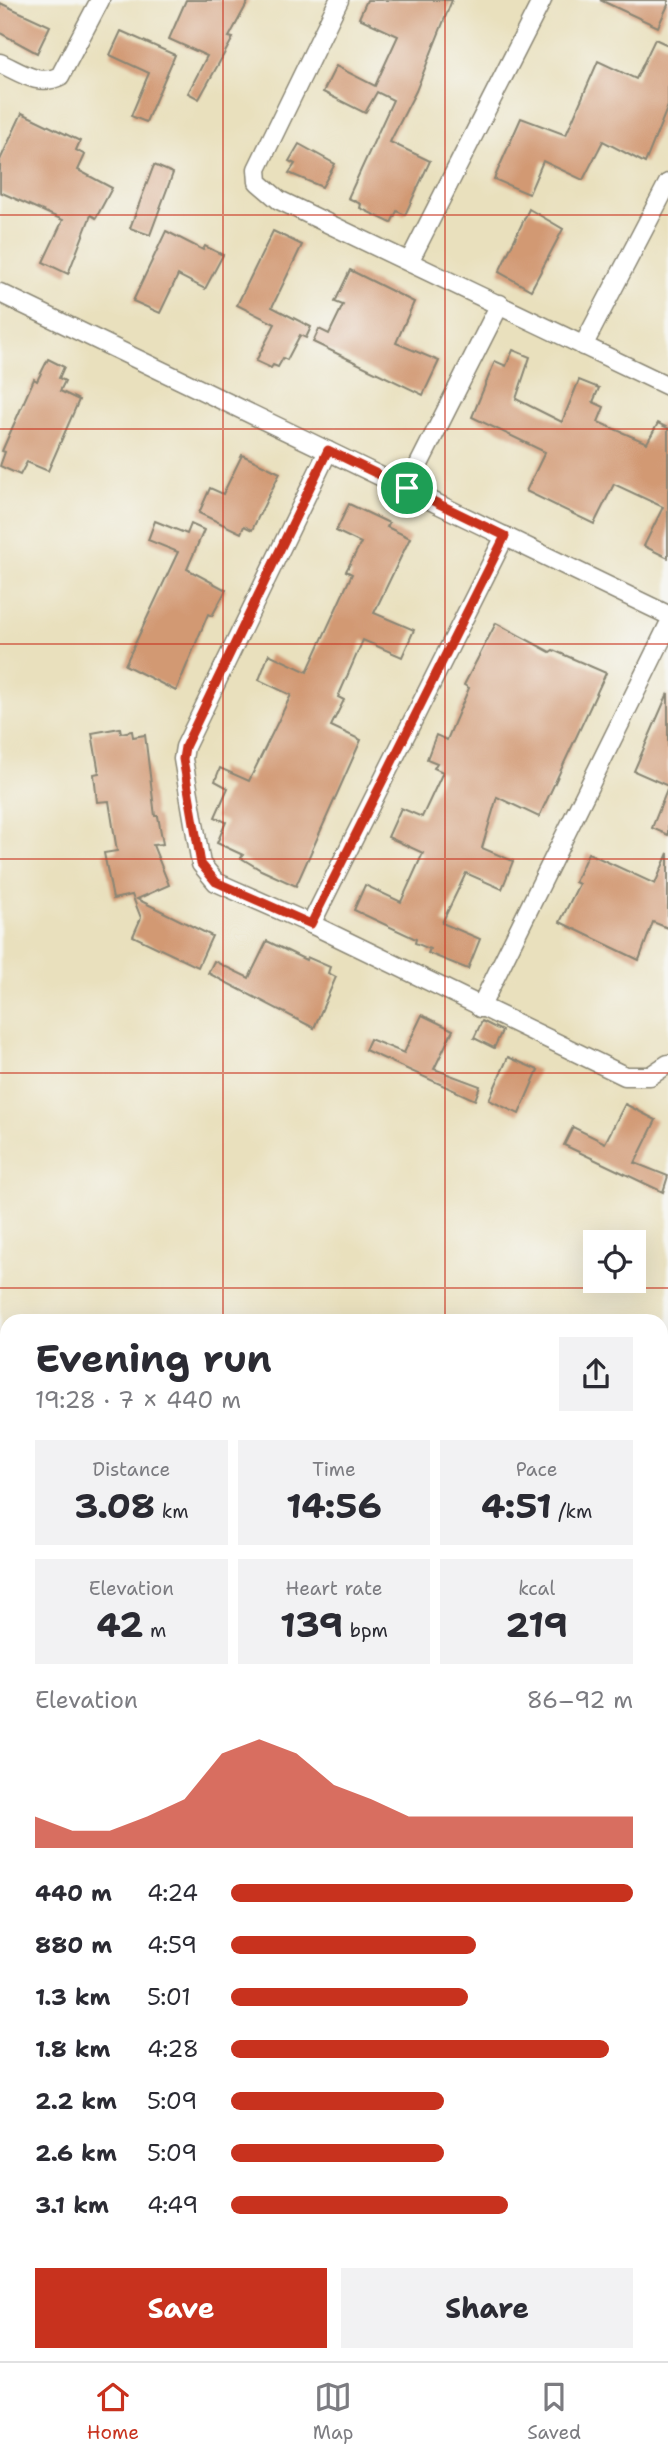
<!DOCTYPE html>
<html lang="en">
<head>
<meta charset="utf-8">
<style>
  body { margin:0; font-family:"Shantell Sans",sans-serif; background:#f2f2f3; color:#2b2b33; height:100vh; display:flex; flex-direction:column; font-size:26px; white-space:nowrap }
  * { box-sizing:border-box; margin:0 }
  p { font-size:23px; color:#7c7c81 }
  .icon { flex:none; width:38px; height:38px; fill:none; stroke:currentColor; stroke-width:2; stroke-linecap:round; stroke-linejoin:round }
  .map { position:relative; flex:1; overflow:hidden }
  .sheet { position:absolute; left:0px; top:1314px; width:668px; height:1048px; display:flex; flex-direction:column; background:#fff; border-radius:21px 21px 0 0; box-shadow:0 7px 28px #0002 }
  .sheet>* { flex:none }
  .fabs { position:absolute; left:583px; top:1230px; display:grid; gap:14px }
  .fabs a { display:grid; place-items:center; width:63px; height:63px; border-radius:0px; background:#fff; box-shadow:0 7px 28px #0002; font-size:35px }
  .pin { position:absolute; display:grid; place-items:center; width:60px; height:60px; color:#fff; margin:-30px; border:4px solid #fff; border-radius:50%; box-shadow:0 2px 7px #0007 }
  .round { display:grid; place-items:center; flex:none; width:74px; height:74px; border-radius:0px; background:#f2f2f3 }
  .headline { display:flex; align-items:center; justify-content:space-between; height:119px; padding:0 35px }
  h1 { font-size:38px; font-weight:700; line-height:52px }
  .stats { display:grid; grid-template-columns:repeat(3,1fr); gap:10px; height:119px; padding:7px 35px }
  .stats div { display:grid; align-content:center; border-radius:0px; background:#f2f2f3; text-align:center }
  .stats b { font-size:35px; font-weight:700 }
  .stats small { font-size:19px; font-weight:400 }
  .stats p { font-size:19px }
  .chart { height:196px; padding:14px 35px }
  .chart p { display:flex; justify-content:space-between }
  .chart svg { width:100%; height:126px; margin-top:7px; fill:#c8321e; opacity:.7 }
  .action { display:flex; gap:14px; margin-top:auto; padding:14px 35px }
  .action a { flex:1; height:80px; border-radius:0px; background:#c8321e; color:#fff; font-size:28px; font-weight:700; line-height:80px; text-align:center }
  .action a+a { background:#f2f2f3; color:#2b2b33 }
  ul { padding:0 35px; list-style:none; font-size:23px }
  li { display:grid; grid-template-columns:112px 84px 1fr; align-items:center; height:52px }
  li i { height:18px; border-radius:9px; background:#c8321e }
  .tab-bar { display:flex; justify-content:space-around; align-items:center; height:98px; border-top:2px solid #e1e1e2; background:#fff; font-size:19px; color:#7c7c81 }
  .tab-bar a { display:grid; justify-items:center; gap:4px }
  .tab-bar .current { color:#c8321e }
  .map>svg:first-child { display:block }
</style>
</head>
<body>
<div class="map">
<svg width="668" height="2361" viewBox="0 0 668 2361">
  <rect width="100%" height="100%" fill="#f6f6f2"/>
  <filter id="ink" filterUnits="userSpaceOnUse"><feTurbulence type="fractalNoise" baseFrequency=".0143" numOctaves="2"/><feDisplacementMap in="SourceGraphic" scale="14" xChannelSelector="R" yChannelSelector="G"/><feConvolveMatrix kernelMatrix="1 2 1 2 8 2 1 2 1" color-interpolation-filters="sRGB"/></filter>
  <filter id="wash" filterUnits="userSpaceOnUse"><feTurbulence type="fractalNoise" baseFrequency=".00686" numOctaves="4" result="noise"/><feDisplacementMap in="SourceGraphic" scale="28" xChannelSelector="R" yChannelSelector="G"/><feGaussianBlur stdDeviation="1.57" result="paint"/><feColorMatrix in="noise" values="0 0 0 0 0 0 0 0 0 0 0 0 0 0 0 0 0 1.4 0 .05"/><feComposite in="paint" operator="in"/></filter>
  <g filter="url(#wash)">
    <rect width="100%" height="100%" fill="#e9e0bd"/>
    <g id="blocks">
      <!-- building -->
      <g fill="#d29973">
        <polygon points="186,0 249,0 229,37 233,38 199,99 188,93 207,56 169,39"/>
        <polygon points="367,0 452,0 416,91 390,142 430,161 405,215 397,211 391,223 360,208 361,204 348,198 393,100 377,92 365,113 323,92 336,66 375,86 398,36 359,18"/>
        <polygon points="600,0 668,0 668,5 658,27"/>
        <polygon points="0,3 50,26 37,53 0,33"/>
        <polygon points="121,31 175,55 146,122 131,116 149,73 110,55"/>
        <polygon points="655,39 668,45 668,106 645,163 603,141 583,180 543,161 529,194 494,179 521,118 566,135 598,61 636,79"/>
        <polygon points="22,113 80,141 76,150 85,155 78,170 112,188 96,218 91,215 68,274 43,262 63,220 0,192 0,160"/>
        <polygon points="299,144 335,164 322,187 289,173 295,164 289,161"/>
        <polygon points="154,165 173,173 150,235 130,228"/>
        <polygon points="529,209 563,229 531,290 499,272"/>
        <polygon points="166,231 203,250 205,246 223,255 205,289 178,275 160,313 133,301"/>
        <polygon points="273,231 302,245 272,307 311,327 306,338 300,335 287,360 283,358 278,367 273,365 271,368 256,361 275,324 237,305"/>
        <polygon points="350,270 414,302 396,343 439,361 423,395 313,342 319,329 329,334 343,305 335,302"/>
        <polygon points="513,350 530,357 516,399 562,422 579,380 599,388 593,402 604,407 598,422 647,443 658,423 668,428 668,558 644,546 663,507 614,484 594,524 526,491 545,452 472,417 495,361 506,366"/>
        <polygon points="48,359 64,367 59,378 65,381 60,391 79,400 48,471 27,462 20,475 0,466 5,452 2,451 34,379 37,381"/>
        <polygon points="242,455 280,473 252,530 244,526 241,533 199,513 210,488 223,494"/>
        <polygon points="349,504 389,523 387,527 410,538 374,613 414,630 402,657 363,640 338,697 344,700 331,726 361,740 296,886 261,870 241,858 243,855 217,843 226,822 215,817 228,788 215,781 220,768 249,781 291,695 259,680 269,654 307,672 352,574 346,571 361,543 336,531"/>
        <polygon points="155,521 187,534 191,524 204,530 187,569 226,590 212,616 208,614 176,691 125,665 178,552 148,540"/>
        <polygon points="496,623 550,652 553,650 606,673 539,817 497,797 482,848 513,861 502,889 466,873 442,923 480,939 468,969 428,953 430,949 415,943 416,939 354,910 365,885 401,902 423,853 388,837 401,808 422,817 443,772 434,768 437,763 427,759 436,735 447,740 469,688 464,685"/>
        <polygon points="668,693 668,786 634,771"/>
        <polygon points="120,728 121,733 132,731 133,737 145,735 155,816 158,816 163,844 153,845 169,885 137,899 212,936 198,967 133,936 141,918 132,895 113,899 104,853 117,851 109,801 97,802 94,774 99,773 92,733"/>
        <polygon points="667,790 668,790 668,835 652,828"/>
        <polygon points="588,853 655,884 668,853 668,928 653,922 639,960 560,922 579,884 575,882"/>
        <polygon points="267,941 306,960 307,957 330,967 328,973 336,977 314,1028 208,973 214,961 249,978"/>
        <polygon points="422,1015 453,1030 434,1069 480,1086 475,1100 365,1050 370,1039 404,1053"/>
        <polygon points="482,1021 502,1031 494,1048 474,1038"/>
        <polygon points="508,1057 538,1070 519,1114 489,1100"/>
        <polygon points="625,1104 656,1120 635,1163 668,1176 663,1192 564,1145 573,1127 605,1143"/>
      </g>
    </g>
  </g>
  <g filter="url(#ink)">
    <use href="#blocks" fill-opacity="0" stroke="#8a8674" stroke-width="2"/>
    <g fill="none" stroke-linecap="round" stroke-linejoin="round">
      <defs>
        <g id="minor">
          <polyline points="339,0 257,169 258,182 279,200 668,386"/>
          <path d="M 0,63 C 20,72 39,87 60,76 L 100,0"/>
          <polyline points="410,260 542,0"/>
          <polyline points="0,293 668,615"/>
          <polyline points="583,346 668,183"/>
          <polyline points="328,451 185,747 183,759 201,864 216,882 311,924 625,1076 650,1076 668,1064"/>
          <polyline points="407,488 500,304"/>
          <polyline points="311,924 505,536"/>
          <polyline points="480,1008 668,626"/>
          <polyline points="662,1378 668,1365"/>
          <polyline points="0,1591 7,1591"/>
          <polyline points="662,1614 668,1625"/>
          <polyline points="7,1715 3,1719 7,1763"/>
          <polyline points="662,1873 668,1869"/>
          <polyline points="662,1899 668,1910"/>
          <polyline points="0,2261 7,2272"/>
          <polyline points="59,2356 62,2361"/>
          <polyline points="278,2356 281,2361"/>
          <polyline points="485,2356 486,2361"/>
          <polyline points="661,2356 662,2361"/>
        </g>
      </defs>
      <!-- minor casing -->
      <use href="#minor" stroke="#8a8674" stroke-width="21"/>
      <!-- minor -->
      <use href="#minor" stroke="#fff" stroke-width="18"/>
    </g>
  </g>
  <g fill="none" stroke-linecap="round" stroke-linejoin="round" filter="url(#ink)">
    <defs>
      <polygon id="route" points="328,450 505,536 311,924 216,882 201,864 183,759 185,747"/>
    </defs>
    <!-- route casing -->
    <use href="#route" stroke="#fff" stroke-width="14"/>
    <!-- route -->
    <use href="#route" stroke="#c8321e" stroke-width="9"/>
  </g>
  <!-- grid -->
  <path fill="none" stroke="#c8321e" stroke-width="2" stroke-opacity="0.55" d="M 223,0 L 223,1321M 445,0 L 445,1321M 0,215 L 668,215M 0,429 L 668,429M 0,644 L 668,644M 0,859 L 668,859M 0,1073 L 668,1073M 0,1288 L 668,1288M 0,1502 L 7,1502M 662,1502 L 668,1502M 0,1717 L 7,1717M 662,1717 L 668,1717M 0,1932 L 7,1932M 662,1932 L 668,1932M 0,2146 L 7,2146M 662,2146 L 668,2146M 223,2356 L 223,2361M 445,2356 L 445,2361"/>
</svg>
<div class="fabs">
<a><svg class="icon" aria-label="locate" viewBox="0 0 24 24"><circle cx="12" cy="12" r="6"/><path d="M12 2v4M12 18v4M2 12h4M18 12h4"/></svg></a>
</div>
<div class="pin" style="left:407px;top:488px;background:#1e9e55"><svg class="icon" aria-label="arrive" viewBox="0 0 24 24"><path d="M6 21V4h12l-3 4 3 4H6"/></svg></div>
<section class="sheet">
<div class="headline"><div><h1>Evening run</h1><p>19:28 · 7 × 440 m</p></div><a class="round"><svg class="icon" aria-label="share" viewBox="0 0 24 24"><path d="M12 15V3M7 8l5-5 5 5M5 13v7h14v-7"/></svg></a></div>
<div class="stats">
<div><p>Distance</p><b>3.08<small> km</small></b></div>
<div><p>Time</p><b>14:56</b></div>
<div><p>Pace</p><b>4:51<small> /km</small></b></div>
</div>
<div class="stats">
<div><p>Elevation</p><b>42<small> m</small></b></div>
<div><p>Heart rate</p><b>139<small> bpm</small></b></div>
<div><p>kcal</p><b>219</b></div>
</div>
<div class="chart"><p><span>Elevation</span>86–92 m</p>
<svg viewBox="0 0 160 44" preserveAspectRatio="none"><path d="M0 44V33L10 38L20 38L30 33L40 27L50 11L60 6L70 11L80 22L90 27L100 33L110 33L120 33L130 33L140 33L150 33L160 33V44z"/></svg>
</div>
<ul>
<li><b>440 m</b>4:24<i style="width:100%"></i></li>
<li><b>880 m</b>4:59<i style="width:61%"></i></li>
<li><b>1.3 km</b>5:01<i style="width:59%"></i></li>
<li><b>1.8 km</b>4:28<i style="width:94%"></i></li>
<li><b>2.2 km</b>5:09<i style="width:53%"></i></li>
<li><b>2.6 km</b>5:09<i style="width:53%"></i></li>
<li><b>3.1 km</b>4:49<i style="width:69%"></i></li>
</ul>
<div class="action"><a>Save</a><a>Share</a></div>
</section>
</div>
<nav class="tab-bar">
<a class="current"><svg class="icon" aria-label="home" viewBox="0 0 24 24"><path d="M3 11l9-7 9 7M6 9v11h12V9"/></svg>Home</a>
<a><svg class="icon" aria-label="map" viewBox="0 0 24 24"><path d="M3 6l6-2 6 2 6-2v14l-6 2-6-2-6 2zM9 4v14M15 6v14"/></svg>Map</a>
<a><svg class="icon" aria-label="saved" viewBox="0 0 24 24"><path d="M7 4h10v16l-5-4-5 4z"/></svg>Saved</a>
</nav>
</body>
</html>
